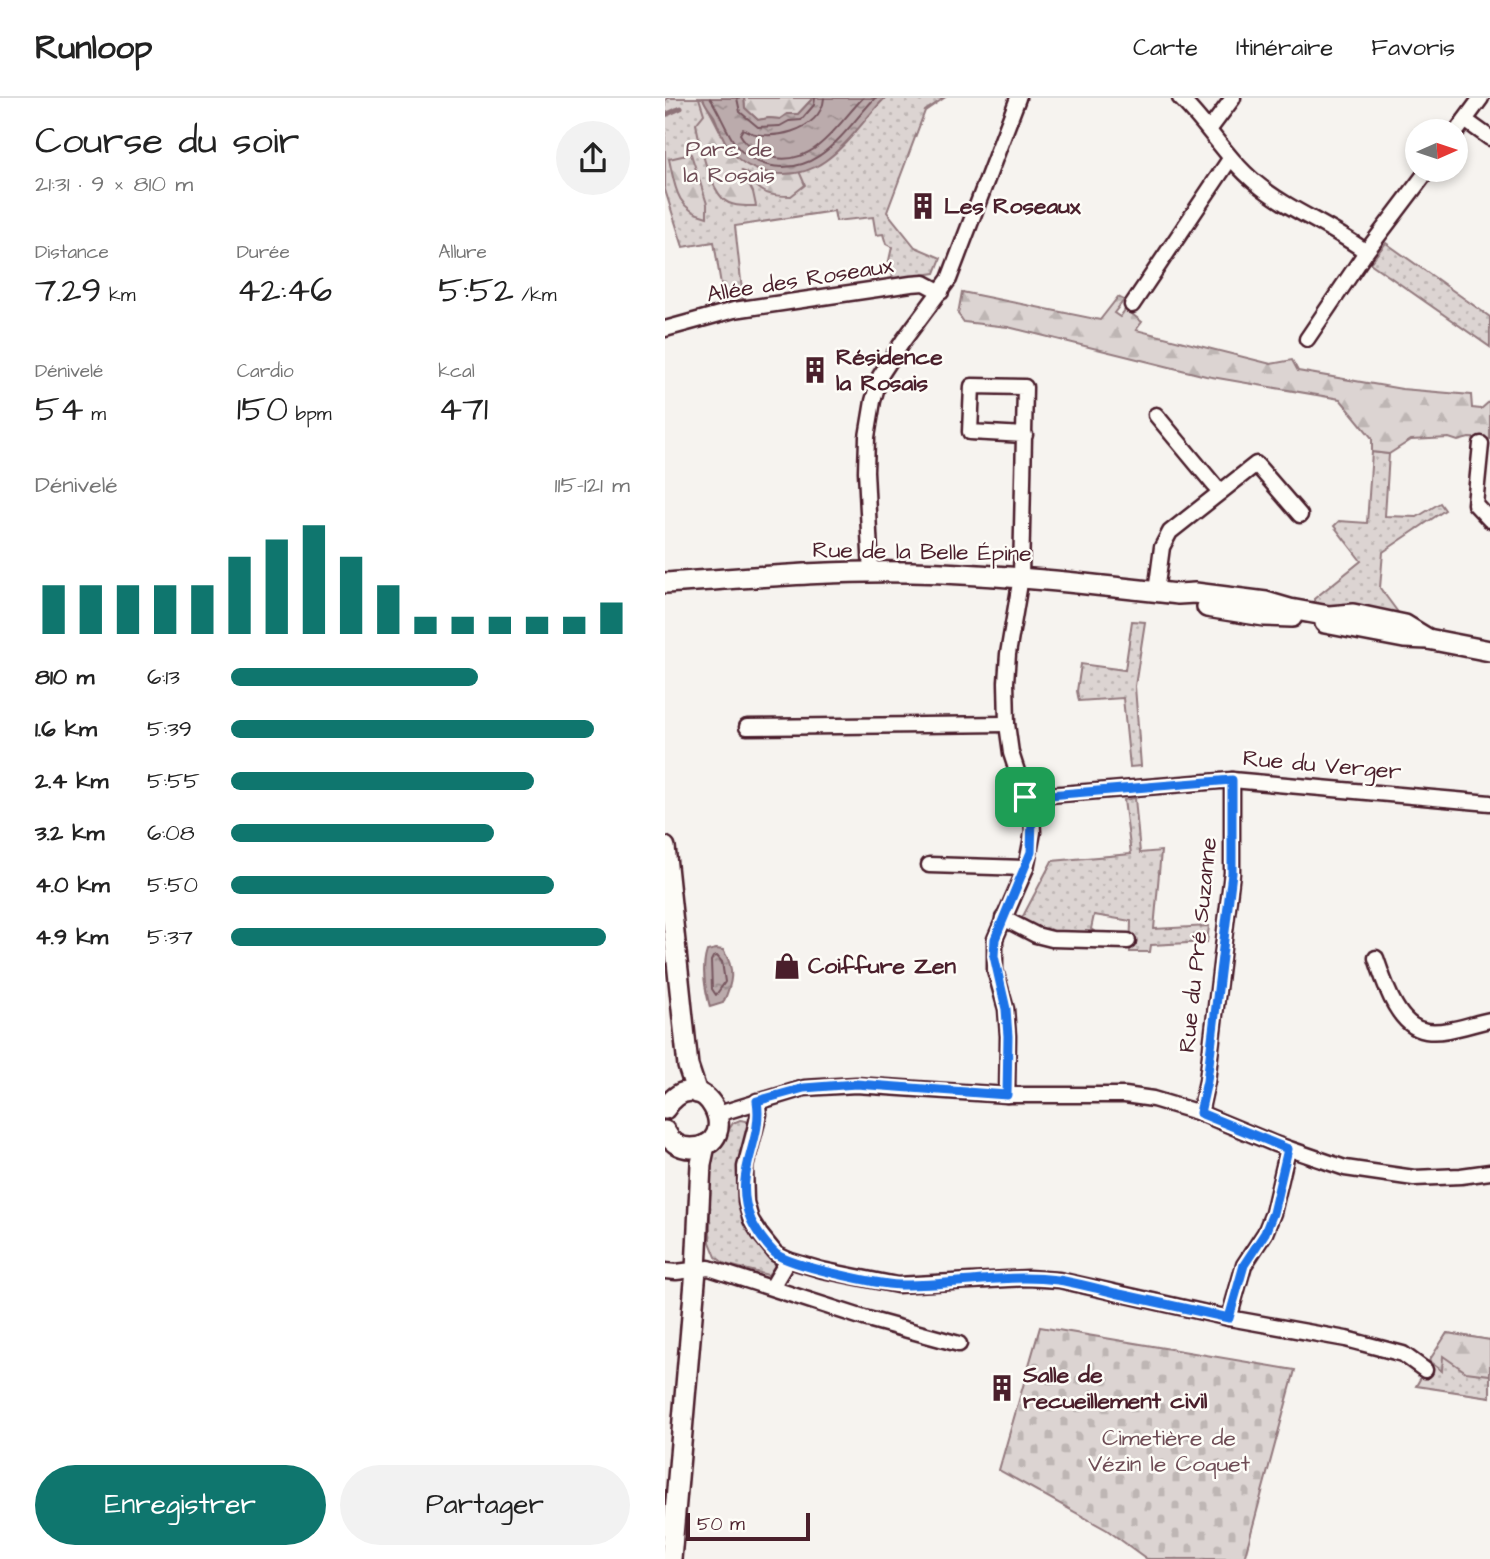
<!DOCTYPE html>
<html lang="fr">
<head>
<meta charset="utf-8">
<style>
  body { margin:0; font-family:"Architects Daughter",sans-serif; background:#f2f2f2; color:#222; height:100vh; display:flex; flex-direction:column; font-size:26px; white-space:nowrap }
  * { box-sizing:border-box; margin:0 }
  p { font-size:23px; color:#767676 }
  .icon { flex:none; width:38px; height:38px; fill:none; stroke:currentColor; stroke-width:2; stroke-linecap:round; stroke-linejoin:round }
  .map { position:relative; flex:1; overflow:hidden }
  .details { display:flex; flex-direction:column; background:#fff; width:665px }
  .details>* { flex:none }
  .needle { width:46px; rotate:87deg }
  .buttons { position:absolute; left:740px; top:21px; display:grid; gap:14px }
  .buttons a { display:grid; place-items:center; width:63px; height:63px; border-radius:50%; background:#fff; box-shadow:0 4px 10px #0003; font-size:35px }
  .scale { position:absolute; left:21px; bottom:18px; width:124px; box-sizing:border-box; padding-left:7px; border:4px solid #4a1f2b; border-top:0; font-size:19px; line-height:24px; white-space:nowrap; color:#4a1f2b; -webkit-text-stroke:5px #fdfcf7; paint-order:stroke }
  .pin { position:absolute; display:grid; place-items:center; width:60px; height:60px; color:#fff; margin:-30px; border-radius:14px; box-shadow:0 4px 10px #0006 }
  .round { display:grid; place-items:center; flex:none; width:74px; height:74px; border-radius:37px; background:#f2f2f2 }
  .overview { display:flex; align-items:center; justify-content:space-between; height:119px; padding:0 35px }
  h1 { font-size:38px; font-weight:600; line-height:52px }
  .figures { display:grid; grid-template-columns:repeat(3,1fr); gap:10px; height:119px; padding:7px 35px }
  .figures div { display:grid; align-content:center }
  .figures b { font-size:35px; font-weight:600 }
  .figures small { font-size:19px; font-weight:400 }
  .figures p { font-size:19px }
  .chart { height:196px; padding:14px 35px }
  .chart p { display:flex; justify-content:space-between }
  .chart svg { width:100%; height:126px; margin-top:7px; stroke:#0f766e; stroke-width:6 }
  .cta { display:flex; gap:14px; margin-top:auto; padding:14px 35px }
  .cta a { flex:1; height:80px; border-radius:42px; background:#0f766e; color:#fff; font-size:28px; font-weight:600; line-height:80px; text-align:center }
  .cta a+a { background:#f2f2f2; color:#222 }
  ul { padding:0 35px; list-style:none; font-size:23px }
  li { display:grid; grid-template-columns:112px 84px 1fr; align-items:center; height:52px }
  li i { height:18px; border-radius:9px; background:#0f766e }
  header { display:flex; align-items:center; gap:42px; box-sizing:border-box; height:98px; padding:0 35px; background:#fff; border-bottom:2px solid #e0e0e0 }
  header strong { font-size:33px }
  nav { display:flex; gap:38px; margin-inline-start:auto; font-size:24px }
  main { display:flex; flex:1; min-height:0 }
  .map>svg:first-child { display:block }
</style>
</head>
<body>
<header>
<strong>Runloop</strong>
<nav><a>Carte</a><a>Itinéraire</a><a>Favoris</a></nav>
</header>
<main>
<section class="details">
<div class="overview"><div><h1>Course du soir</h1><p>21:31 · 9 × 810 m</p></div><a class="round"><svg class="icon" aria-label="share" viewBox="0 0 24 24"><path d="M12 15V3M7 8l5-5 5 5M5 13v7h14v-7"/></svg></a></div>
<div class="figures">
<div><p>Distance</p><b>7.29<small> km</small></b></div>
<div><p>Durée</p><b>42:46</b></div>
<div><p>Allure</p><b>5:52<small> /km</small></b></div>
</div>
<div class="figures">
<div><p>Dénivelé</p><b>54<small> m</small></b></div>
<div><p>Cardio</p><b>150<small> bpm</small></b></div>
<div><p>kcal</p><b>471</b></div>
</div>
<div class="chart"><p><span>Dénivelé</span>115–121 m</p>
<svg viewBox="0 0 160 44" preserveAspectRatio="none"><path d="M5 44V27M15 44V27M25 44V27M35 44V27M45 44V27M55 44V17M65 44V11M75 44V6M85 44V17M95 44V27M105 44V38M115 44V38M125 44V38M135 44V38M145 44V38M155 44V33"/></svg>
</div>
<ul>
<li><b>810 m</b>6:13<i style="width:62%"></i></li>
<li><b>1.6 km</b>5:39<i style="width:91%"></i></li>
<li><b>2.4 km</b>5:55<i style="width:76%"></i></li>
<li><b>3.2 km</b>6:08<i style="width:66%"></i></li>
<li><b>4.0 km</b>5:50<i style="width:81%"></i></li>
<li><b>4.9 km</b>5:37<i style="width:94%"></i></li>
</ul>
<div class="cta"><a>Enregistrer</a><a>Partager</a></div>
</section>
<div class="map">
<svg width="825" height="1461" viewBox="0 0 825 1461">
  <defs>
    <pattern id="green-dots" width="8" height="8" patternUnits="userSpaceOnUse" patternTransform="scale(1.75)"><rect width="8" height="8" fill="#dcd4d2"/><path d="M2 2h.1M6 6h.1" fill="none" stroke="#beb6b4" stroke-width="1.8" stroke-linecap="round"/></pattern>
    <pattern id="forest-firs" width="22" height="20" patternUnits="userSpaceOnUse" patternTransform="scale(1.75)"><rect width="22" height="20" fill="#dcd4d2"/><path d="M5 1l3.5 6h-7zM16 11l3.5 6h-7z" fill="#beb6b4"/></pattern>
    <pattern id="cemetery-stones" width="16" height="16" patternUnits="userSpaceOnUse" patternTransform="scale(1.75)"><rect width="16" height="16" fill="#dcd4d2"/><path d="M2 7V4a2 2 0 0 1 4 0v3zM10 15v-3a2 2 0 0 1 4 0v3z" fill="#beb6b4"/></pattern>
    <pattern id="water-ripples" width="26" height="14" patternUnits="userSpaceOnUse" patternTransform="scale(1.75)"><rect width="26" height="14" fill="#bbabac"/><path d="M2 4q2-2 4 0t4 0M15 11q2-2 4 0t4 0" fill="none" stroke="#9a8b8c"/></pattern>
  </defs>
  <rect width="100%" height="100%" fill="#f6f3ef"/>
  <filter id="ink" filterUnits="userSpaceOnUse"><feTurbulence type="fractalNoise" baseFrequency=".0143" numOctaves="2"/><feDisplacementMap in="SourceGraphic" scale="14" xChannelSelector="R" yChannelSelector="G"/><feConvolveMatrix kernelMatrix="1 2 1 2 8 2 1 2 1" color-interpolation-filters="sRGB"/></filter>
  <g filter="url(#ink)">
    <!-- green -->
    <g fill="url(#green-dots)" stroke="#937a7e" stroke-width="2">
      <polygon points="2,0 279,0 260,13 222,114 250,149 276,160 270,175 228,181 226,169 223,167 227,149 221,146 218,136 211,137 208,119 171,123 169,113 70,128 78,201 59,205 49,144 18,149 0,92 0,3"/>
      <polygon points="721,145 825,219 825,249 705,165"/>
      <polygon points="707,354 724,356 720,418 752,419 775,405 780,412 718,454 715,490 735,517 650,511 649,501 696,463 669,428 674,423 702,425"/>
      <polygon points="467,523 480,524 470,588 476,668 465,669 458,600 414,603 412,593 416,566 460,572"/>
      <polygon points="470,700 475,755 496,753 489,831 544,828 542,844 486,847 485,854 465,854 466,823 429,817 426,831 433,836 392,838 359,825 357,820 387,763 466,756 459,702"/>
      <path d="M 75,1022 L 81,1023 L 84,1027 C 81,1040 76,1052 74,1064 C 67,1102 78,1138 109,1162 L 109,1169 L 103,1177 L 60,1166 L 51,1159 L 45,1144 L 45,1062 L 68,1025 Z"/>
      <polygon points="782,1235 825,1242 825,1299 751,1288"/>
    </g>
    <!-- forest -->
    <g fill="url(#forest-firs)" stroke="#937a7e" stroke-width="2">
      <path d="M 34,0 L 38,0 L 66,54 L 90,71 L 110,76 L 134,73 L 140,87 L 126,98 C 111,98 99,98 89,85 C 85,78 85,75 77,73 L 88,94 L 91,108 C 80,108 66,109 58,101 C 43,85 35,47 31,26 L 39,16 Z"/>
      <polygon points="79,0 148,0 133,16 122,16 115,21 104,20 93,22 80,10"/>
      <path d="M 26,56 L 42,106 L 42,119 C 11,112 10,88 4,61 Z"/>
      <polygon points="297,194 435,222 453,199 459,202 449,215 455,219 464,206 469,209 467,216 477,224 471,232 606,266 627,262 633,273 737,291 806,297 807,310 816,311 825,303 825,341 804,340 793,343 784,340 746,342 724,356 707,354 707,340 675,301 541,278 343,229 299,224 293,216"/>
      <polygon points="782,1235 825,1242 825,1277 801,1274 778,1258 777,1273 764,1263"/>
    </g>
    <!-- cemetery -->
    <polygon fill="url(#cemetery-stones)" stroke="#937a7e" stroke-width="2" points="375,1229 630,1272 579,1461 482,1461 442,1432 334,1372"/>
    <!-- water -->
    <g fill="url(#water-ripples)" stroke="#8e7378" stroke-width="2">
      <path d="M 38,0 L 79,0 L 80,10 L 93,22 L 104,20 L 115,21 L 122,16 L 133,16 L 148,0 L 220,0 C 199,21 184,46 160,63 C 133,83 87,80 66,53 C 58,43 54,29 49,18 C 45,12 40,7 38,0 Z"/>
      <path d="M 51,851 L 58,852 C 71,871 67,886 58,905 L 45,909 C 40,891 36,871 42,853 Z"/>
    </g>
    <g fill="none" stroke-linecap="round" stroke-linejoin="round">
      <!-- shore -->
      <g stroke="#77575f" stroke-width="2">
        <path d="M 45,0 C 55,15 61,33 71,47 C 78,57 91,64 102,67 C 154,80 180,31 210,0"/>
        <polyline points="72,0 75,14 93,29 115,28 124,23 136,22 149,7 150,0"/>
        <path d="M 159,0 C 157,33 102,46 78,31 L 75,36 C 81,47 93,56 105,59 C 150,70 172,26 198,0"/>
        <polygon points="52,858 57,864 60,884 51,897 47,891 46,863 48,859"/>
      </g>
      <!-- stream -->
      <polyline stroke="#8e7378" stroke-width="5" points="0,17 16,10"/>
      <defs>
        <g id="street">
          <path d="M 515,0 C 543,27 561,60 591,85 C 624,113 666,127 701,154"/>
          <polyline points="800,22 825,40"/>
          <polyline points="544,32 568,0"/>
          <polyline points="791,34 816,0"/>
          <polyline points="467,207 565,61"/>
          <polyline points="0,231 69,212 246,186 259,185 276,194"/>
          <polyline points="642,241 701,154 763,72"/>
          <polyline points="491,317 555,394"/>
          <polyline points="816,346 810,406 825,422"/>
          <polyline points="206,475 201,373 202,339 208,303 215,278 238,243 284,181 353,0"/>
          <polyline points="491,494 497,449 505,434 591,366 635,417"/>
          <polyline points="82,629 342,626"/>
          <polyline points="360,699 567,682 825,705"/>
          <polyline points="264,767 361,770"/>
          <polyline points="338,820 371,837 387,841 463,843"/>
          <path d="M 711,860 C 719,883 732,929 761,933 C 781,936 805,926 825,922"/>
          <polyline points="342,997 343,938 341,911 330,872 330,841 361,770 368,734 367,719 346,655 342,626 341,584 343,556 356,479 360,289 307,288 305,334 360,337"/>
          <polyline points="92,1003 94,1016 80,1069 81,1104 86,1122 95,1136 111,1156 123,1162 157,1172 232,1187 363,1180 394,1182 564,1220 681,1241 738,1256 760,1272"/>
          <polyline points="535,1015 542,983 567,775 567,682"/>
          <polyline points="53,1016 139,990 191,987 342,997 460,997 488,1001 535,1015 610,1046 680,1070 749,1080 796,1078 825,1074"/>
          <polyline points="0,1173 11,1174 44,1170 199,1220 294,1246"/>
          <polyline points="107,1189 123,1162"/>
          <polyline points="564,1220 579,1167 600,1135 608,1115 623,1051"/>
        </g>
        <g id="secondary">
          <path d="M 0,485 C 82,480 164,472 246,474 C 336,476 424,486 513,496 L 530,495 L 601,504 L 625,511 L 664,518 L 688,516 L 740,527 L 763,541"/>
          <polyline points="542,509 599,518 627,519"/>
          <polyline points="660,525 739,540 763,541 825,553"/>
          <polyline points="0,749 23,968 32,995"/>
          <path d="M 0,1011 C 37,955 84,1049 26,1050 C 14,1050 5,1043 0,1033"/>
          <polyline points="6,1461 31,1172 36,1066 40,1047"/>
        </g>
      </defs>
      <!-- street casing -->
      <use href="#street" stroke="#4a1f2b" stroke-width="19"/>
      <!-- secondary casing -->
      <use href="#secondary" stroke="#4a1f2b" stroke-width="24"/>
      <!-- street -->
      <use href="#street" stroke="#fdfcf7" stroke-width="14"/>
      <!-- secondary -->
      <use href="#secondary" stroke="#fdfcf7" stroke-width="19"/>
    </g>
  </g>
  <g fill="none" stroke-linecap="round" stroke-linejoin="round" filter="url(#ink)">
    <defs>
      <path id="route" d="M 567,682 L 567,775 L 542,983 L 535,1015 L 623,1051 L 608,1115 L 600,1135 L 579,1167 L 564,1220 C 526,1212 488,1203 450,1195 C 431,1190 412,1185 393,1182 C 340,1175 287,1188 234,1187 C 213,1186 127,1168 111,1156 C 102,1148 91,1133 86,1122 C 66,1075 99,1045 92,1003 L 139,990 L 191,986 L 342,997 L 343,938 L 341,911 L 329,858 L 330,841 L 366,754 L 367,719 L 360,699 Z"/>
    </defs>
    <!-- route casing -->
    <use href="#route" stroke="#fff" stroke-width="14"/>
    <!-- route -->
    <use href="#route" stroke="#1a73e8" stroke-width="9"/>
  </g>
  <!-- icons -->
  <defs>
    <symbol id="building-bare" viewBox="-9 -9 18 18"><path d="M-4-6H4V6H1V3H-1V6H-4ZM-2.5-4.3h1.7v1.8h-1.7ZM.8-4.3h1.7v1.8H.8ZM-2.5-1h1.7V.8h-1.7ZM.8-1h1.7V.8H.8Z" fill="#4a1f2b" stroke="#fdfcf7" stroke-width="2.5" paint-order="stroke"/></symbol>
    <symbol id="shop-bare" viewBox="-9 -9 18 18"><path d="M-5-2.5h2.3a2.7 3.5 0 0 1 5.4 0H5L5.5 6h-11ZM-1.5-2.5h3a1.5 2.3 0 0 0-3 0Z" fill="#4a1f2b" stroke="#fdfcf7" stroke-width="2.5" paint-order="stroke"/></symbol>
  </defs>
  <g fill-rule="evenodd">
    <use href="#building-bare" x="239" y="89" width="38" height="38"/>
    <use href="#building-bare" x="131" y="253" width="38" height="38"/>
    <use href="#shop-bare" x="103" y="849" width="38" height="38"/>
    <use href="#building-bare" x="318" y="1271" width="38" height="38"/>
  </g>
  <g text-anchor="middle" dominant-baseline="central" stroke-width="5" stroke-linejoin="round" paint-order="stroke">
    <!-- park labels -->
    <g font-size="23" fill="#6e4c55" stroke="#fdfcf7">
      <text x="64" y="51">Parc de<tspan x="64" dy="26">la Rosais</tspan></text>
      <text x="504" y="1340">Cimetière de<tspan x="504" dy="26">Vézin le Coquet</tspan></text>
    </g>
    <!-- poi labels -->
    <g font-size="23" font-weight="bold" fill="#4a1f2b" stroke="#fdfcf7" text-anchor="start">
      <text x="279" y="108">Les Roseaux</text>
      <text x="171" y="259">Résidence<tspan x="171" dy="26">la Rosais</tspan></text>
      <text x="143" y="868">Coiffure Zen</text>
      <text x="358" y="1277">Salle de<tspan x="358" dy="26">recueillement civil</tspan></text>
    </g>
    <!-- street labels -->
    <g font-size="23" fill="#4a1f2b" stroke="#fdfcf7">
      <text transform="translate(135 182) rotate(-9)">Allée des Roseaux</text>
      <text transform="translate(257 454) rotate(1)">Rue de la Belle Épine</text>
      <text transform="translate(657 667) rotate(5)">Rue du Verger</text>
      <text transform="translate(533 847) rotate(-84)">Rue du Pré Suzanne</text>
    </g>
  </g>
</svg>
<div class="buttons">
<a><svg class="needle" viewBox="-14 -14 28 28"><path d="M0-13l5 13h-10z" fill="#e53935"/><path d="M0 13l5-13h-10z" fill="#767676"/></svg></a>
</div>
<div class="scale">50 m</div>
<div class="pin" style="left:360px;top:699px;background:#1e9e55"><svg class="icon" aria-label="arrive" viewBox="0 0 24 24"><path d="M6 21V4h12l-3 4 3 4H6"/></svg></div>
</div>
</main>
</body>
</html>
